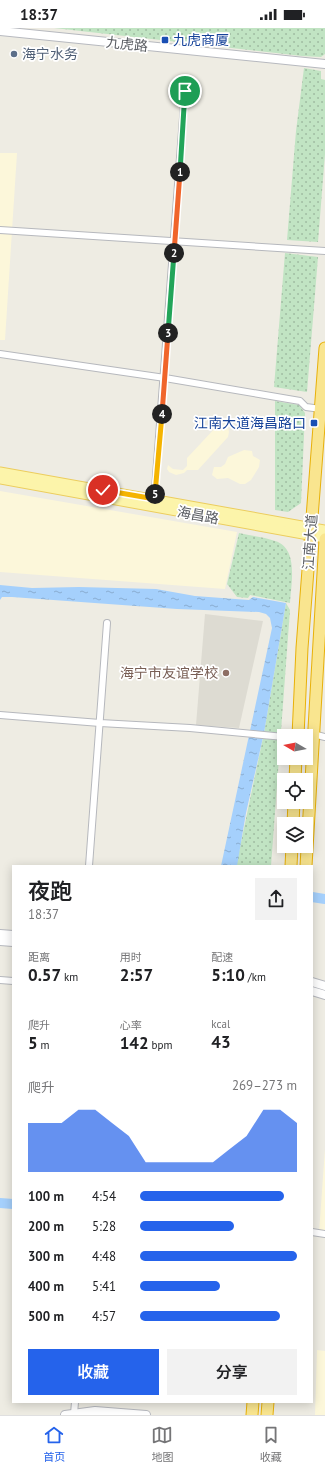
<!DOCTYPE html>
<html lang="zh">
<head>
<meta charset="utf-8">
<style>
  body { margin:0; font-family:"PT Sans","Noto Sans SC",sans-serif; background:#f2f2f2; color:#202124; height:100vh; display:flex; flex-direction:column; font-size:15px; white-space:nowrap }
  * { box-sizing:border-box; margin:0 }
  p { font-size:13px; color:#757577 }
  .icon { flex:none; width:22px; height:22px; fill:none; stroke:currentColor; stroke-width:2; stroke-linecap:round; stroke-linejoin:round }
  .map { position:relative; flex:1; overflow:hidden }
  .side { position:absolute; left:12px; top:837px; width:301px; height:538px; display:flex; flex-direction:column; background:#fff; border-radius:0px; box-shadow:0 2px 10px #0003 }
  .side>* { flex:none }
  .needle { width:26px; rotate:279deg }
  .controls { position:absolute; left:277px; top:701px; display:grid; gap:8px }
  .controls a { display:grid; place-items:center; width:36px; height:36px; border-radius:0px; background:#fff; box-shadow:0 2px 10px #0003; font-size:20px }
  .pin { position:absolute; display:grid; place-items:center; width:34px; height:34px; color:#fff; margin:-17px; border:2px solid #fff; border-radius:50%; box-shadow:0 1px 4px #0007 }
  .km { position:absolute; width:20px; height:20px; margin:-10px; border-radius:50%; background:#222; color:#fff; font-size:11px; line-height:20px; text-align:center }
  .round { display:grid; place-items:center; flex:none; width:42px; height:42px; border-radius:0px; background:#f2f2f2 }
  .head { display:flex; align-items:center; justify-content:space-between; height:68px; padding:0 16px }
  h1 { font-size:22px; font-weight:600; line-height:30px }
  .figures { display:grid; grid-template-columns:repeat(3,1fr); gap:6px; height:68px; padding:4px 16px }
  .figures div { display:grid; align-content:center }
  .figures b { font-size:17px; font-weight:600 }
  .figures small { font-size:11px; font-weight:400 }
  .figures p { font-size:11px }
  .chart { height:112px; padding:8px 16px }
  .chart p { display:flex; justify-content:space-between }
  .chart svg { width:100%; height:72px; margin-top:4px; fill:#2563eb; opacity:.7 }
  .button { display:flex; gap:8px; margin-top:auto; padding:8px 16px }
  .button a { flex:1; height:46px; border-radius:0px; background:#2563eb; color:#fff; font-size:16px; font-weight:600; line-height:46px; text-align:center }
  .button a+a { background:#f2f2f2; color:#202124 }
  ul { padding:0 16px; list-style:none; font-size:13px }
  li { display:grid; grid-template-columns:64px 48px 1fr; align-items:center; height:30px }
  li i { height:10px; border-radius:5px; background:#2563eb }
  .status { display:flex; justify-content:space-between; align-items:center; height:28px; padding:0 20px; background:#fff; direction:ltr }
  .status svg { height:11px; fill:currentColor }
  .tab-bar { display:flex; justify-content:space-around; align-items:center; height:56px; border-top:1px solid #e0e0e0; background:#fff; font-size:11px; color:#757577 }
  .tab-bar a { display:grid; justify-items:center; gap:2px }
  .tab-bar .on { color:#2563eb }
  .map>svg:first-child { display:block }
</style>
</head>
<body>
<div class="status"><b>18:37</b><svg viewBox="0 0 49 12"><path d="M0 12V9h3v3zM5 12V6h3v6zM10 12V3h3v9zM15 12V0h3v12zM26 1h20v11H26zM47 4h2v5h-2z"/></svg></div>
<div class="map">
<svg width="325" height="1387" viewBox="0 0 325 1387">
  <defs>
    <pattern id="park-dots" width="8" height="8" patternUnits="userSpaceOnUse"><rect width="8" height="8" fill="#c1e4c3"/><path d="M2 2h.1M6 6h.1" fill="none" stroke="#a0bca2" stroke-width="1.8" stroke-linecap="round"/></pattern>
    <pattern id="water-ripples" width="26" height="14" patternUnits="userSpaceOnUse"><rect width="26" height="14" fill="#a5d0fc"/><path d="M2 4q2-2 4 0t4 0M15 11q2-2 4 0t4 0" fill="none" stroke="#89acd0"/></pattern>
  </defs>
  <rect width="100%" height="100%" fill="#eeece3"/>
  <!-- commercial -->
  <g fill="#fcf7da">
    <polygon points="0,125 17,125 5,312 0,312"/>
    <polygon points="223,397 228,399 229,404 228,409 198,442 187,442 184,445 176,447 169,444 167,441 168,437 173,441 183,442 187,438 187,430 216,399"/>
    <polygon points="244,422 252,423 253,428 260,432 259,439 251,452 245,456 240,456 228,450 217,451 212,447 214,439 221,439 225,436 228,429"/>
    <polygon points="0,463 237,504 225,561 0,544"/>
    <polygon points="325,1121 325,1206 319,1205"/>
    <polygon points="317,1322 325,1323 325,1387 315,1387"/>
  </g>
  <!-- education -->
  <polygon fill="#dddbd2" points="205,586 263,593 239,700 196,697"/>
  <!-- park -->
  <g fill="url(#park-dots)">
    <polygon points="54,0 325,0 325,26 321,29 302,28"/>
    <polygon points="304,40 321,43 321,51 325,52 325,126 318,214 287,212 296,103"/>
    <polygon points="285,225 318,229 307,364 274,359"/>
    <polygon points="275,373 299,377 305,385 301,475 288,484 275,482"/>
    <path d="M 239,505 C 251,508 264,509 275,513 C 299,520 291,556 290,575 L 250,567 L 248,570 L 237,569 L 227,556 Z"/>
    <polygon points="286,575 290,582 271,838 236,838 264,705"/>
  </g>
  <!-- water -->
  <polygon fill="url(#water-ripples)" points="0,557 32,560 79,559 156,561 195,568 249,572 253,569 286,575 264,705 246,785 237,838 221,838 272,600 270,590 266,586 259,584 177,581 12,569 2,569 0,572"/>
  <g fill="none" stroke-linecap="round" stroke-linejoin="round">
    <!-- river -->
    <g stroke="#a5d0fc" stroke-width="10">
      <polyline points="312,869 325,871"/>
      <polyline points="0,1175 13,1176"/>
    </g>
    <defs>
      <g id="street">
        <polyline points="0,202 325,223"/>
        <polyline points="0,326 165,350 300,373 306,379 321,381"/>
        <polyline points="154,475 185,63"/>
        <polyline points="0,687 100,695 190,700 284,709"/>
        <polyline points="313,706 325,709"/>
        <polyline points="89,838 107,595"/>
        <polyline points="0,952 13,953"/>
        <polyline points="312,1204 325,1206"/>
        <polyline points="74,1386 75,1374"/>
      </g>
      <g id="secondary">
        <polyline points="0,3 325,36"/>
        <polyline points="0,906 13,907"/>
        <polyline points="0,913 13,914"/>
        <polyline points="312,954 325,958"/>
        <polyline points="312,963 325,967"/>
        <polyline points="65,1387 95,1383 146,1387"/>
      </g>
      <g id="primary">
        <polyline points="0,444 325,502"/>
        <polyline points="0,451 325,510"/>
      </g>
      <g id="highway">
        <polyline points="298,708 302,620 325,320"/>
        <polyline points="295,752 296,730"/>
        <polyline points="293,796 294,774"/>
        <polyline points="291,838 292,818"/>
        <polyline points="306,838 325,511"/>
        <polyline points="252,1387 253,1374"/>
        <polyline points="267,1387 268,1374"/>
      </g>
    </defs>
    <!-- street casing -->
    <use href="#street" stroke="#b6b8bd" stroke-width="8"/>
    <!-- secondary casing -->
    <use href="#secondary" stroke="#b7b9bf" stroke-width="10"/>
    <!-- primary casing -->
    <use href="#primary" stroke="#eccd5e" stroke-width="11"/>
    <!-- highway casing -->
    <use href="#highway" stroke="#e8b109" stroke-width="13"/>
    <!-- street -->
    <use href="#street" stroke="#fff" stroke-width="6"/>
    <!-- secondary -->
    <use href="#secondary" stroke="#fff" stroke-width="8"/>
    <!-- primary -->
    <use href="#primary" stroke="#fcf4aa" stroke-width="9"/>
    <!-- highway -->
    <use href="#highway" stroke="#f9e58f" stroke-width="11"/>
  </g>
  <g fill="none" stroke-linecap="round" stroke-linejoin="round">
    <defs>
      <polyline id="split-1" points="180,144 185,63"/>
      <polyline id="split-2" points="174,225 180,144"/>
      <polyline id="split-3" points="168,305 174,225"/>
      <polyline id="split-4" points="162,386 168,305"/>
      <polyline id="split-5" points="155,466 162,386"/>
      <polyline id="split-6" points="103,462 155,471 155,466"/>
    </defs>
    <!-- split-1 casing -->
    <use href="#split-1" stroke="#fff" stroke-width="8"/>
    <!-- split-2 casing -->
    <use href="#split-2" stroke="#fff" stroke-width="8"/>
    <!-- split-3 casing -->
    <use href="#split-3" stroke="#fff" stroke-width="8"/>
    <!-- split-4 casing -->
    <use href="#split-4" stroke="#fff" stroke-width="8"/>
    <!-- split-5 casing -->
    <use href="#split-5" stroke="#fff" stroke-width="8"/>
    <!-- split-6 casing -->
    <use href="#split-6" stroke="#fff" stroke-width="8"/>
    <!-- split-1 -->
    <use href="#split-1" stroke="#22a559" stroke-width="5"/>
    <!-- split-2 -->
    <use href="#split-2" stroke="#f0652b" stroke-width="5"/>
    <!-- split-3 -->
    <use href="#split-3" stroke="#22a559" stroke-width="5"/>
    <!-- split-4 -->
    <use href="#split-4" stroke="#f0652b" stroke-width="5"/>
    <!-- split-5 -->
    <use href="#split-5" stroke="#f5b400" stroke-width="5"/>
    <!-- split-6 -->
    <use href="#split-6" stroke="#f5b400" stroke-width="5"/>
  </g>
  <!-- markers -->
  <g fill="#1a4fb4" stroke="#fff" stroke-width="1.5">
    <rect x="161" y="8" width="8" height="8" rx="2"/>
    <rect x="310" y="391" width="8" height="8" rx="2"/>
  </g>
  <circle fill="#5c6f8a" stroke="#fff" stroke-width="1.5" cx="14" cy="26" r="4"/>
  <circle fill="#8d6e63" stroke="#fff" stroke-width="1.5" cx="226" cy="645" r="4"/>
  <g text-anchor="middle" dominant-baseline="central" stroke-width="3.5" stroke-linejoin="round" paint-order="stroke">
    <!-- transit labels -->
    <g font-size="14" fill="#164399" stroke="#fff" text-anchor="start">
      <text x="173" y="12">九虎商厦</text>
      <text x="306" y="395" text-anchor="end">江南大道海昌路口</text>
    </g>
    <!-- street labels -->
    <g font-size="14" fill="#5b5e63" stroke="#fff">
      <text transform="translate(127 16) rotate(6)">九虎路</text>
      <text transform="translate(198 487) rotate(10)">海昌路</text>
      <text transform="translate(310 514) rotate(-86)">江南大道</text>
    </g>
    <!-- service labels -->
    <g font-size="14" fill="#4e5e75" stroke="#fff" text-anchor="start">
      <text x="22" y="26">海宁水务</text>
    </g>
    <!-- education labels -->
    <g font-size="14" fill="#785e54" stroke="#fff" text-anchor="end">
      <text x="218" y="645">海宁市友谊学校</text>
    </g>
  </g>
</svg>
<div class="controls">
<a><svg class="needle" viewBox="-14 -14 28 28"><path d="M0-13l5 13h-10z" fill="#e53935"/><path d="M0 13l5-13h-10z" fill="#757577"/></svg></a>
<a><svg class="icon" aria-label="locate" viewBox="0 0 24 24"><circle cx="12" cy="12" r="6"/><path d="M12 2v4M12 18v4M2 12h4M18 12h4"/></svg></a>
<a><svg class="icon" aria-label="layers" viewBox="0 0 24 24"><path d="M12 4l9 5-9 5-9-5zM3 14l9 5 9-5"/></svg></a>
</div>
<div class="pin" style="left:185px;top:63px;background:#1e9e55"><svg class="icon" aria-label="arrive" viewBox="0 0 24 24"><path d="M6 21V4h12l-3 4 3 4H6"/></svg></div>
<div class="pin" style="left:103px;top:462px;background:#d93025"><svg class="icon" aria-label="check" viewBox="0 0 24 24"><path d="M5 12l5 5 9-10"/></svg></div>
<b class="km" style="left:180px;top:144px">1</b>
<b class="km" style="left:174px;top:225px">2</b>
<b class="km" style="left:168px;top:305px">3</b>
<b class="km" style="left:162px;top:386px">4</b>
<b class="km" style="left:155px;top:466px">5</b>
<section class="side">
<div class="head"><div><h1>夜跑</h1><p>18:37</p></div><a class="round"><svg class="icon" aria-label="share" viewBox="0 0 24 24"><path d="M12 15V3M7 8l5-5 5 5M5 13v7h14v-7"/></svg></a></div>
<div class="figures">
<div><p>距离</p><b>0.57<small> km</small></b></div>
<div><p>用时</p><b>2:57</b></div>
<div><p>配速</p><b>5:10<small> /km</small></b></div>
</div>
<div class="figures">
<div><p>爬升</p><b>5<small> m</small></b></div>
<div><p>心率</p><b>142<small> bpm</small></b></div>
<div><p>kcal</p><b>43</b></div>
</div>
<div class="chart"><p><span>爬升</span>269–273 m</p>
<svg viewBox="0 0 160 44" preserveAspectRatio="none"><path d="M0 44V14L10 14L20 14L30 6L40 6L50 14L60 22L70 38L80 38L90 38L100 38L110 38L120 30L130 22L140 6L150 6L160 14V44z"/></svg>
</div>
<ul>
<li><b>100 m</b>4:54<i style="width:92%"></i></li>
<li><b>200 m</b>5:28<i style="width:60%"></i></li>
<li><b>300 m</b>4:48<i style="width:100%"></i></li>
<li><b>400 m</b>5:41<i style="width:51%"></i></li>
<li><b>500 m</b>4:57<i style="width:89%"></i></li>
</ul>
<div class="button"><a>收藏</a><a>分享</a></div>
</section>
</div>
<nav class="tab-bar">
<a class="on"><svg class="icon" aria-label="home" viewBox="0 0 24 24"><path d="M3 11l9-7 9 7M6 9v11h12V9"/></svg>首页</a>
<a><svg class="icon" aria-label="map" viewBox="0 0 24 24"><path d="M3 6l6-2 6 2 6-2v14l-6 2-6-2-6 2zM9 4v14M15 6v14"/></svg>地图</a>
<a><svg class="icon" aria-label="saved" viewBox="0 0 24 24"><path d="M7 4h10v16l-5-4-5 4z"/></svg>收藏</a>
</nav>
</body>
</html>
